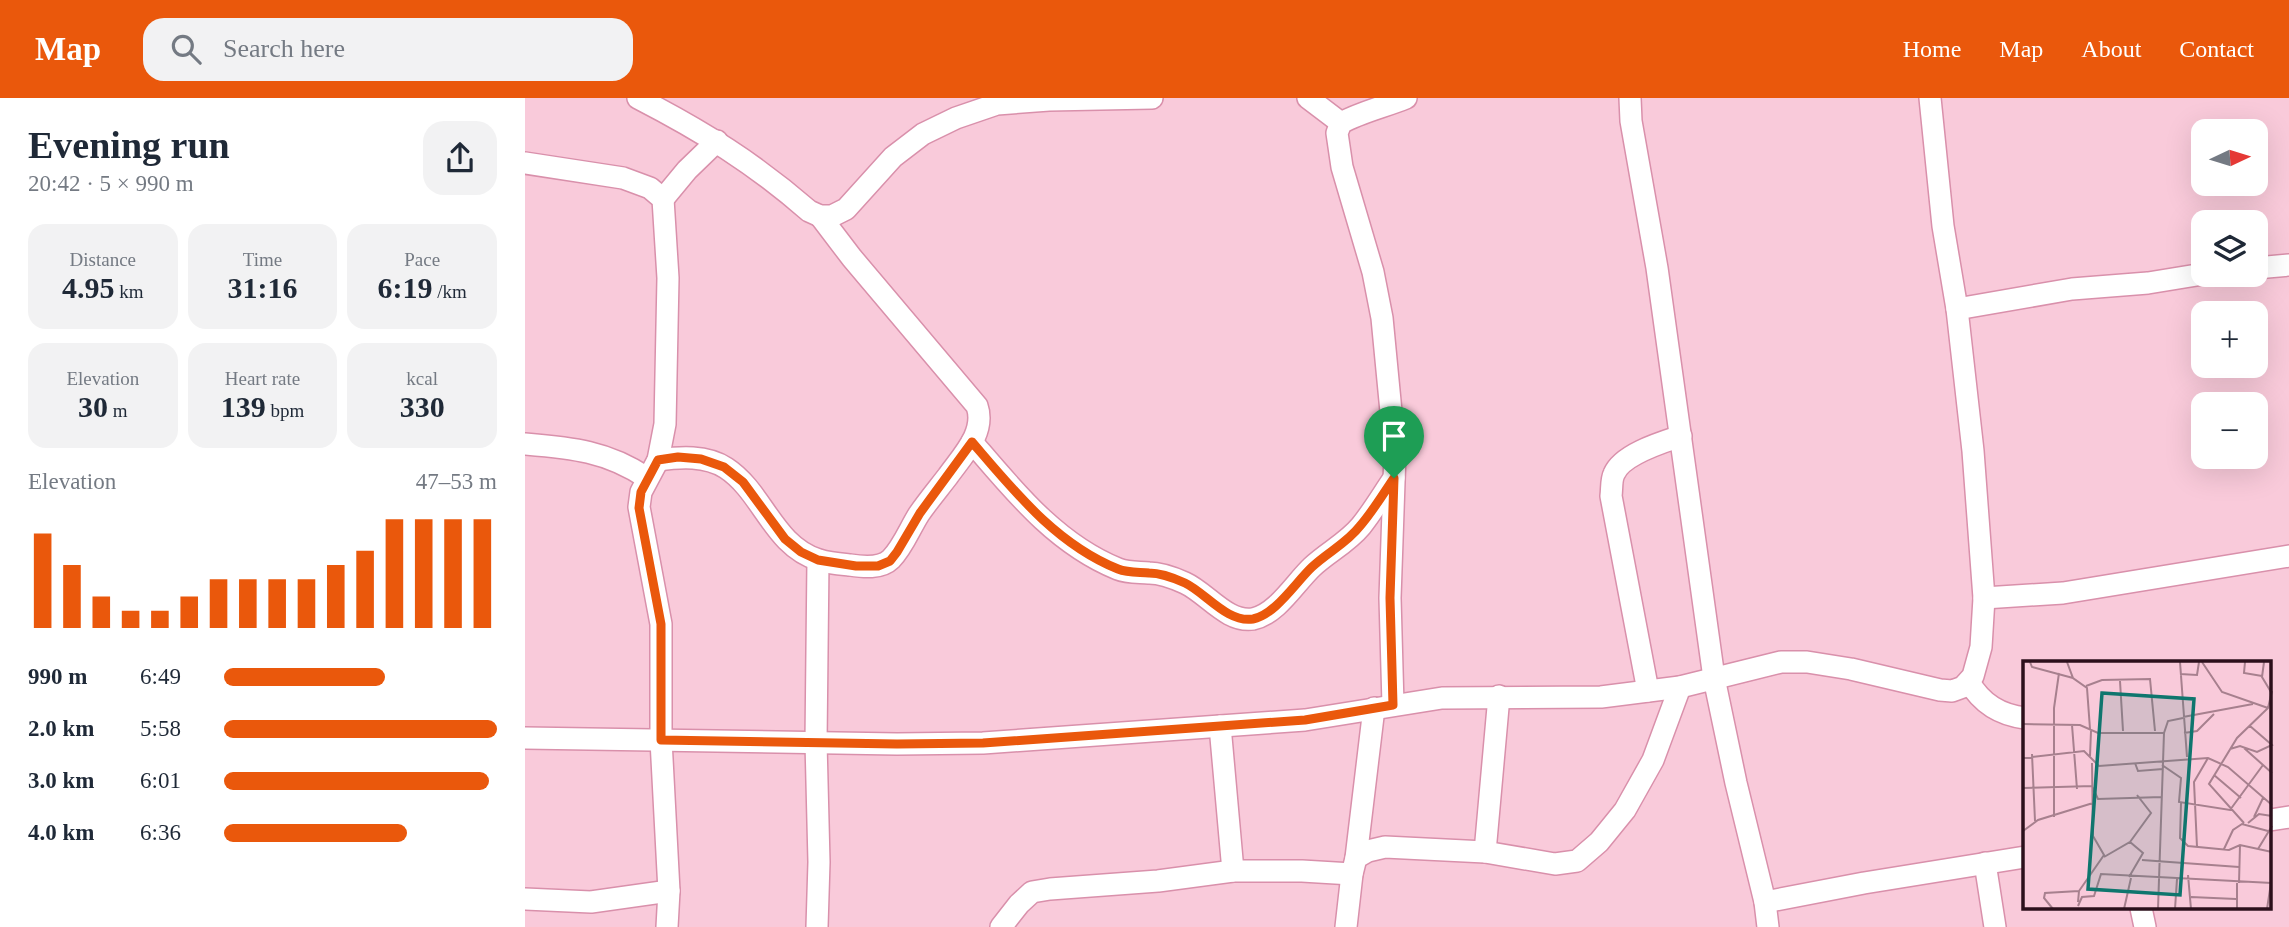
<!DOCTYPE html>
<html lang="en">
<head>
<meta charset="utf-8">
<style>
  body { margin:0; font-family:"Times New Roman",serif; background:#f2f2f3; color:#1f2937; height:100vh; display:flex; flex-direction:column; font-size:26px; white-space:nowrap }
  * { box-sizing:border-box; margin:0 }
  p { font-size:23px; color:#747a83 }
  .icon { flex:none; width:38px; height:38px; fill:none; stroke:currentColor; stroke-width:2; stroke-linecap:round; stroke-linejoin:round }
  .map { position:relative; flex:1; overflow:hidden }
  .side { display:flex; flex-direction:column; background:#fff; width:525px }
  .side>* { flex:none }
  .needle { width:46px; rotate:86deg }
  .tools { position:absolute; left:1666px; top:21px; display:grid; gap:14px }
  .tools a { display:grid; place-items:center; width:77px; height:77px; border-radius:14px; background:#fff; box-shadow:0 7px 28px #0002; font-size:35px }
  .pin { position:absolute; display:grid; place-items:center; width:60px; height:60px; color:#fff; margin:-72px -30px; border-radius:50% 50% 50% 0; rotate:-45deg; box-shadow:0 0 7px #0007 }
  .pin .icon { rotate:45deg }
  .round { display:grid; place-items:center; flex:none; width:74px; height:74px; border-radius:21px; background:#f2f2f3 }
  .summary { display:flex; align-items:center; justify-content:space-between; height:119px; padding:0 28px }
  h1 { font-size:38px; font-weight:600; line-height:52px }
  .figures { display:grid; grid-template-columns:repeat(3,1fr); gap:10px; height:119px; padding:7px 28px }
  .figures div { display:grid; align-content:center; border-radius:18px; background:#f2f2f3; text-align:center }
  .figures b { font-size:30px; font-weight:600 }
  .figures small { font-size:19px; font-weight:400 }
  .figures p { font-size:19px }
  .chart { height:196px; padding:14px 28px }
  .chart p { display:flex; justify-content:space-between }
  .chart svg { width:100%; height:126px; margin-top:7px; stroke:#ea580c; stroke-width:6 }
  ul { padding:0 28px; list-style:none; font-size:23px }
  li { display:grid; grid-template-columns:112px 84px 1fr; align-items:center; height:52px }
  li i { height:18px; border-radius:9px; background:#ea580c }
  header { display:flex; align-items:center; gap:42px; box-sizing:border-box; height:98px; padding:0 35px; background:#ea580c; color:#fff }
  header strong { font-size:33px }
  nav { display:flex; gap:38px; margin-inline-start:auto; font-size:24px }
  .search { width:490px; height:63px; background:#f2f2f3; display:flex; align-items:center; gap:18px; box-sizing:border-box; padding:0 24px; border-radius:21px; color:#747a83; font-size:26px }
  main { display:flex; flex:1; min-height:0 }
  .map>svg:first-child { display:block }
</style>
</head>
<body>
<header>
<strong>Map</strong>
<div class="search"><svg class="icon" aria-label="search" viewBox="0 0 24 24"><circle cx="10" cy="10" r="6"/><path d="M15 15l6 6"/></svg>Search here</div>
<nav><a>Home</a><a>Map</a><a>About</a><a>Contact</a></nav>
</header>
<main>
<section class="side">
<div class="summary"><div><h1>Evening run</h1><p>20:42 · 5 × 990 m</p></div><a class="round"><svg class="icon" aria-label="share" viewBox="0 0 24 24"><path d="M12 15V3M7 8l5-5 5 5M5 13v7h14v-7"/></svg></a></div>
<div class="figures">
<div><p>Distance</p><b>4.95<small> km</small></b></div>
<div><p>Time</p><b>31:16</b></div>
<div><p>Pace</p><b>6:19<small> /km</small></b></div>
</div>
<div class="figures">
<div><p>Elevation</p><b>30<small> m</small></b></div>
<div><p>Heart rate</p><b>139<small> bpm</small></b></div>
<div><p>kcal</p><b>330</b></div>
</div>
<div class="chart"><p><span>Elevation</span>47–53 m</p>
<svg viewBox="0 0 160 44" preserveAspectRatio="none"><path d="M5 44V11M15 44V22M25 44V33M35 44V38M45 44V38M55 44V33M65 44V27M75 44V27M85 44V27M95 44V27M105 44V22M115 44V17M125 44V6M135 44V6M145 44V6M155 44V6"/></svg>
</div>
<ul>
<li><b>990 m</b>6:49<i style="width:59%"></i></li>
<li><b>2.0 km</b>5:58<i style="width:100%"></i></li>
<li><b>3.0 km</b>6:01<i style="width:97%"></i></li>
<li><b>4.0 km</b>6:36<i style="width:67%"></i></li>
</ul>
</section>
<div class="map">
<svg width="1764" height="829" viewBox="0 0 1764 829">
  <rect width="100%" height="100%" fill="#f9cada"/>
  <g fill="none" stroke-linecap="round" stroke-linejoin="round">
    <defs>
      <g id="minor">
        <path d="M 113,0 C 177,33 229,65 284,113 L 295,118 L 307,118 L 321,111 L 368,59 L 398,36 L 431,20 L 472,6 L 524,2 L 627,0"/>
        <polyline points="783,0 816,25"/>
        <polyline points="1105,0 1106,23 1132,170 1189,580 1211,685 1240,804 1243,829"/>
        <polyline points="0,65 98,80 125,90 138,101 143,180 140,326 133,362 116,394 114,409 136,526 136,642 144,793 142,829"/>
        <polyline points="138,101 162,72 192,43"/>
        <polyline points="1731,170 1764,167"/>
        <polyline points="1432,211 1547,191 1623,185 1678,176"/>
        <path d="M 447,344 C 489,393 531,446 593,471 C 603,475 614,474 624,475 C 637,475 649,480 660,485 C 682,495 702,525 728,521 C 752,516 770,485 787,469 C 803,454 822,445 836,428 C 848,413 858,396 869,380"/>
        <path d="M 0,346 C 47,350 82,353 122,380"/>
        <path d="M 133,362 C 155,359 181,357 201,370 C 238,394 248,448 294,462 C 303,465 315,466 325,467 C 338,469 356,471 366,461 C 378,449 385,430 394,416 C 403,403 413,391 423,378 C 438,357 461,334 452,308 L 327,160 L 295,118"/>
        <polyline points="1459,500 1538,495 1764,458"/>
        <path d="M 1444,584 C 1457,606 1475,617 1500,620"/>
        <path d="M 1123,593 L 1086,398 C 1087,391 1086,382 1089,376 C 1097,356 1138,344 1156,338"/>
        <path d="M 868,607 L 865,500 L 870,355 L 857,220 L 848,174 L 817,69 L 812,35 L 816,25 C 836,14 859,9 881,0"/>
        <polyline points="695,628 708,773"/>
        <polyline points="0,640 372,646 458,645 780,622 917,600 1076,599 1155,589 1256,564 1282,564 1326,571 1415,592 1427,593 1438,589 1448,578 1456,549 1459,500 1448,353 1432,211 1418,128 1405,0"/>
        <polyline points="1745,722 1764,719"/>
        <polyline points="960,754 974,598"/>
        <polyline points="831,760 849,610"/>
        <polyline points="1460,765 1470,829"/>
        <polyline points="0,801 66,804 144,793"/>
        <polyline points="1240,804 1339,785 1500,759"/>
        <polyline points="1616,810 1620,829"/>
        <polyline points="292,829 294,764 291,644 293,462"/>
        <polyline points="476,829 494,806 507,794 525,791 633,783 708,773 777,773 827,776"/>
        <polyline points="821,829 827,776 831,760 843,753 860,749 960,754 1030,766 1052,763 1074,744 1100,712 1128,662 1155,589"/>
      </g>
    </defs>
    <!-- minor casing -->
    <use href="#minor" stroke="#d990ab" stroke-width="24"/>
    <!-- minor -->
    <use href="#minor" stroke="#fff" stroke-width="21"/>
  </g>
  <g fill="none" stroke-linecap="round" stroke-linejoin="round">
    <defs>
      <path id="route" d="M 447,344 C 489,393 531,446 593,471 C 603,475 614,474 624,475 C 637,475 649,480 660,485 C 681,495 702,525 728,521 C 750,517 771,484 787,469 C 803,454 822,445 835,428 C 848,413 858,396 869,380 L 865,500 L 868,607 L 780,622 L 458,645 L 372,646 L 136,642 L 136,526 L 114,410 L 116,394 L 133,362 L 153,359 L 176,361 L 199,369 L 218,384 L 260,441 L 276,454 L 293,462 L 331,468 L 353,468 L 365,463 L 372,454 L 395,415 Z"/>
    </defs>
    <!-- route casing -->
    <use href="#route" stroke="#fff" stroke-width="14"/>
    <!-- route -->
    <use href="#route" stroke="#ea580c" stroke-width="9"/>
  </g>
  <!-- overview -->
  <g transform="translate(1498 563)">
    <rect width="248" height="248" fill="#f9cada"/>
    <path fill="none" stroke="#a7808e" stroke-width="2" d="M 7,1 L 9,6 L 50,17M 44,1 L 50,17 L 64,27 L 67,68M 157,1 L 164,96M 179,1 L 199,31 L 245,47M 222,1 L 221,12 L 239,15M 241,1 L 239,16 L 248,31M 157,13 L 174,14 L 176,1M 97,20 L 100,70M 63,25 L 79,19 L 127,18 L 132,70M 160,56 L 230,43M 0,63 L 57,64 L 75,72 L 141,72 L 135,248M 49,64 L 54,128M 141,72 L 145,60 L 160,57M 161,72 L 174,70 L 191,53M 221,87 L 249,112M 207,88 L 217,85 L 234,91 L 249,84 L 227,65M 9,93 L 12,160M 67,95 L 68,70M 0,97 L 61,90 L 76,105 L 185,97 L 205,106 L 249,144M 112,102 L 115,110 L 140,108M 139,104 L 158,117 L 156,141 L 207,149 L 240,104M 191,114 L 218,137M 0,127 L 69,125 L 75,138 L 139,136M 158,142 L 157,177 L 165,185 L 206,189 L 217,184 L 249,191M 31,156 L 31,47 L 36,12M 231,156 L 240,137M 221,162 L 186,123 L 214,77 L 245,47 L 249,30M 225,162 L 236,153 L 249,155M 0,170 L 15,159 L 70,142M 107,181 L 128,152 L 114,134M 174,186 L 171,121 L 185,97M 201,188 L 210,169 L 219,163 L 245,170M 235,188 L 249,165M 81,196 L 107,181 L 120,192 L 106,216M 119,199 L 216,206M 165,214 L 168,248M 216,222 L 217,184M 168,236 L 213,238M 55,241 L 56,230 L 81,194 L 70,175 L 69,102M 55,245 L 59,236 L 71,235 L 78,213 L 249,222M 30,248 L 21,237 L 22,232 L 56,230M 101,248 L 108,217M 152,248 L 154,218M 214,248 L 214,222M 244,248 L 248,222"/>
    <path fill="#0f766e" fill-opacity="0.15" stroke="#0f766e" stroke-width="3.5" d="M 79,32 L 171,38 L 157,234 L 65,228 Z"/>
    <rect width="248" height="248" fill="none" stroke="#2c101c" stroke-width="3.5"/>
  </g>
</svg>
<div class="tools">
<a><svg class="needle" viewBox="-14 -14 28 28"><path d="M0-13l5 13h-10z" fill="#e53935"/><path d="M0 13l5-13h-10z" fill="#747a83"/></svg></a>
<a><svg class="icon" aria-label="layers" viewBox="0 0 24 24"><path d="M12 4l9 5-9 5-9-5zM3 14l9 5 9-5"/></svg></a>
<a>+</a>
<a>−</a>
</div>
<div class="pin" style="left:869px;top:380px;background:#1e9e55"><svg class="icon" aria-label="arrive" viewBox="0 0 24 24"><path d="M6 21V4h12l-3 4 3 4H6"/></svg></div>
</div>
</main>
</body>
</html>
